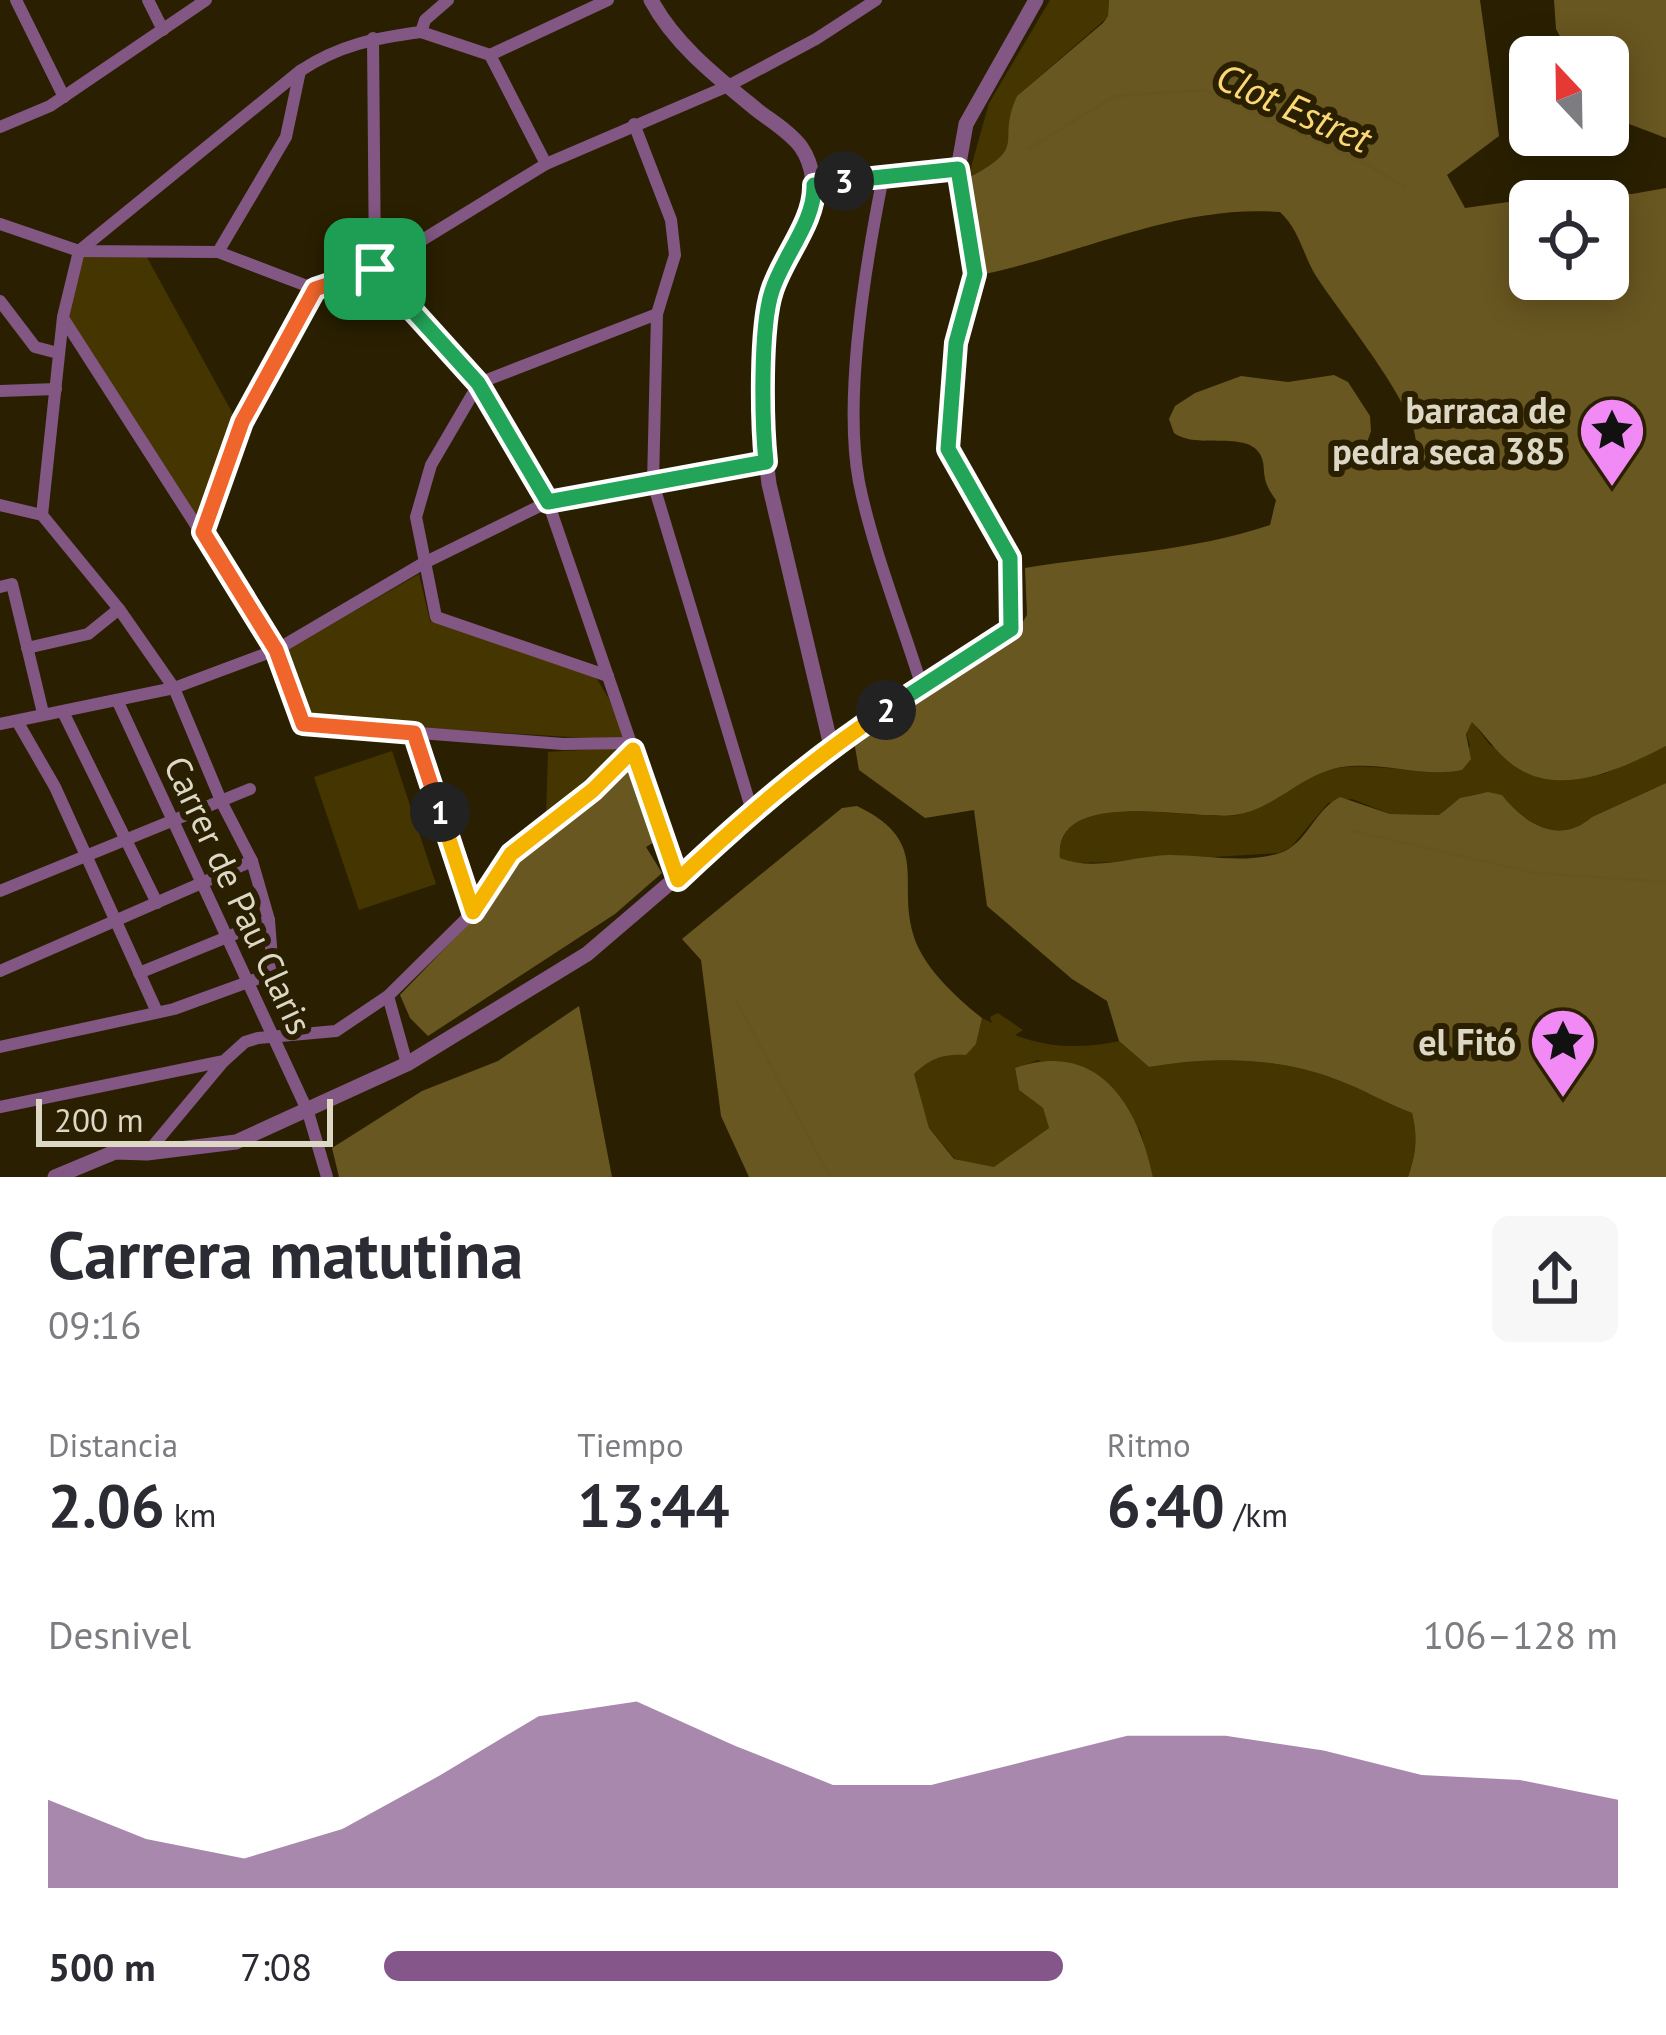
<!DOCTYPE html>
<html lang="es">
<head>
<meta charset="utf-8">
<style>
  body { margin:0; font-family:"PT Sans",sans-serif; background:#f7f7f7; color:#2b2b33; height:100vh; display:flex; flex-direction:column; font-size:45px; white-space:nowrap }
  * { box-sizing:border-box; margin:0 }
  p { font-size:39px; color:#7c7c81 }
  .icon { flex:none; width:66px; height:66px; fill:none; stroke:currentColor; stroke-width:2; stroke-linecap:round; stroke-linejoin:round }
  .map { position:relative; height:1177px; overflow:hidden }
  .panel { display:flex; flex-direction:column; background:#fff; flex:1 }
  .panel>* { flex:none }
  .needle { width:78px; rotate:338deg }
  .controls { position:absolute; left:1509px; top:36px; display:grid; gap:24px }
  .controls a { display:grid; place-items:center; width:120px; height:120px; border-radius:18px; background:#fff; box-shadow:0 6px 30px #0003; font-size:60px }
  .scale { position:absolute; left:36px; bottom:30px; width:297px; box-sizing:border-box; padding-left:12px; border:6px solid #ddd7c5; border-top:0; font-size:33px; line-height:42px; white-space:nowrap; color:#ddd7c5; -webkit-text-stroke:9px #2a2001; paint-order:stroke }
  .pin { position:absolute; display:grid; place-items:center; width:102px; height:102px; color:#fff; margin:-51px; border-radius:24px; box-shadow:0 6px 18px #0006 }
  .km { position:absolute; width:60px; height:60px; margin:-30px; border-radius:50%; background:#222; color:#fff; font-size:33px; line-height:60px; text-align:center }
  .round { display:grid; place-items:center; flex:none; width:126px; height:126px; border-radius:18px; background:#f7f7f7 }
  .head { display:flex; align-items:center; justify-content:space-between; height:204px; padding:0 48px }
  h1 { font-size:66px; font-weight:700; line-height:90px }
  .metrics { display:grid; grid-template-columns:repeat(3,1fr); gap:18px; height:204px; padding:12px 48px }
  .metrics div { display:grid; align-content:center }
  .metrics b { font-size:60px; font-weight:700 }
  .metrics small { font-size:33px; font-weight:400 }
  .metrics p { font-size:33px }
  .chart { height:336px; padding:24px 48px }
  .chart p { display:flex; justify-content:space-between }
  .chart svg { width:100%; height:216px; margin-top:12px; fill:#84568a; opacity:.7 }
  ul { padding:0 48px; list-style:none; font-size:39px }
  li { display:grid; grid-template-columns:192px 144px 1fr; align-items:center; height:90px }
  li i { height:30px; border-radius:15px; background:#84568a }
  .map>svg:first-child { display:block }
</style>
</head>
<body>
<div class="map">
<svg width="1666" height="1177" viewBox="0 0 1666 1177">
  <rect width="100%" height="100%" fill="#2a2001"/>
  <!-- green -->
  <g fill="#443501">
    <path d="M 1050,0 L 1109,0 L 1108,17 L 1017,96 C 997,145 1029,146 968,178 L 989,103 Z"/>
    <polygon points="79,251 144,252 234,416 203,532 63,317"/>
    <polygon points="419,574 430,621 594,674 609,699 624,736 621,740 306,721 285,651"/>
    <path d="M 1472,721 L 1490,745 L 1555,779 L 1604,774 L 1666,746 L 1666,783 L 1592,817 C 1560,846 1524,823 1502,795 C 1478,790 1455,797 1440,815 L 1390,814 L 1352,799 L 1328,803 L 1291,847 L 1279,853 L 1129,862 L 1072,863 L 1060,858 C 1054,784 1195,822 1237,815 C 1269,809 1288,782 1318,772 C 1363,759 1403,773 1448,772 L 1470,746 L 1466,733 Z"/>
    <polygon points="615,748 617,763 546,816 548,752"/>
    <polygon points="392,751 436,884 359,910 314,777"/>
    <path d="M 998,1013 L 1023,1030 L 1015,1035 C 1049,1048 1083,1049 1119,1041 L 1149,1067 C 1210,1056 1276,1057 1335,1079 C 1361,1088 1385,1103 1412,1113 C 1418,1136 1416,1154 1408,1177 L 1153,1177 L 1140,1130 L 1038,1060 L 1015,1069 L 1019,1090 L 1043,1108 L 1049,1128 L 994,1168 L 955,1159 L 929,1128 L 913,1074 L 929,1060 L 976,1044 L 982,1018 L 992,1023 L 990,1017 Z"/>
  </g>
  <!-- forest -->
  <g fill="#695721" fill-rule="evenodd">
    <path d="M 1109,0 L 1480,0 L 1499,136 L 1447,175 L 1465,208 L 1573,193 L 1632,194 L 1666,188 L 1666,746 C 1625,767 1564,797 1519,769 C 1499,757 1488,738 1472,722 L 1466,734 L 1471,759 L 1462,770 C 1422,778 1383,761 1342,767 C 1300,774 1276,809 1235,815 C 1194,821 1053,785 1060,858 C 1096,872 1133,856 1169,855 C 1205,855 1245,864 1280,853 C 1307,844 1314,810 1340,797 L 1390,814 L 1439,815 L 1460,798 L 1488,792 L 1502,795 C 1524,823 1559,846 1592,817 L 1666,783 L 1666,1177 L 1408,1177 C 1416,1154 1418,1137 1412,1113 C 1385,1103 1361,1088 1335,1079 C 1276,1057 1210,1056 1149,1067 L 1119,1041 L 1107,1001 L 1072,979 L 987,906 L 974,810 L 925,818 L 859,770 L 854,741 L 1016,633 L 1027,615 L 1025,568 C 1107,554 1190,552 1270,525 L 1276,500 C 1258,476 1268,469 1260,454 C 1246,430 1197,450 1174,433 L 1169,419 L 1175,406 L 1195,393 L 1241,376 L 1288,382 L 1334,375 L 1348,382 L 1370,416 L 1371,431 L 1363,454 C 1377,478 1403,461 1416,443 C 1417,407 1339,312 1316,276 C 1303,255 1299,229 1280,212 C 1177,204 1084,253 985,274 L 968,178 C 1031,145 995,144 1017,96 L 1103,23 L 1108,16 ZM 1530,201 L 1608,201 L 1608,279 L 1530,279 Z"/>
    <polygon points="1554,0 1666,0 1666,138 1608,116 1608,57 1571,57 1556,29"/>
    <polygon points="627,767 656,841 646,847 662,873 615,914 428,1036 410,1018 400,995 476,916 514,856"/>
    <path d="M 857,806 C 938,845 890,887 919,949 C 932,975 959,1000 982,1018 L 976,1044 L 966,1055 C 943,1054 931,1058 914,1074 L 929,1128 L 954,1159 L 994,1167 L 1049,1128 L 1043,1108 L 1019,1090 L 1015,1068 C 1098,1039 1138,1105 1153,1177 L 749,1177 L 721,1116 L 701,960 L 682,939 L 842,808 Z"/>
    <polygon points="579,1006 612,1177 339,1177 332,1148 422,1091 498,1061"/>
  </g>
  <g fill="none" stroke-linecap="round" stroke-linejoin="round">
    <!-- stream -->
    <g stroke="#67551f" stroke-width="3">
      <polyline points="1028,149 1115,96 1204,90 1366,164 1405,187"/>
      <polyline points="1353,831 1535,873 1666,882"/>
      <polyline points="736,1000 830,1177"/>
    </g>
    <!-- minor -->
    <g stroke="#825783" stroke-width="12">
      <polyline points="16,0 64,97"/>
      <polyline points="148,0 163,30"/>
      <polyline points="421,32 490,55 546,164"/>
      <polyline points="373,38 375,269 479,383 548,502 678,880"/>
      <polyline points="490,55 608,0"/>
      <polyline points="634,124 671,220 675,255 657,314 653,483 752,811"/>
      <polyline points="0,127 50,106 206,0"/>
      <path d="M 883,177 C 866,262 843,398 859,482 C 872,547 902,623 922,687"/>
      <polyline points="814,185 958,169"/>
      <polyline points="0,224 79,251 218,252 315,289 375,269 546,164 728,86 816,39 876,0"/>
      <polyline points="218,252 286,137 300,71"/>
      <polyline points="0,301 35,347 58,353"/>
      <polyline points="63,318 276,650 303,724 563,744 631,743"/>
      <polyline points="0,391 56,389"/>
      <polyline points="0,505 42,515"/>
      <polyline points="203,532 241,422 315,289"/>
      <polyline points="0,587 12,584 43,713"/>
      <polyline points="27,648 88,634 119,609"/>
      <polyline points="608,676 436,617 416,517 431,465 479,383 657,314"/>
      <polyline points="118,702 308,1112 327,1177"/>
      <polyline points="63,712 157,903"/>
      <polyline points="17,721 55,787 157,1012"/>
      <polyline points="0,724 174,688 276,650 422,564 548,502 766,462"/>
      <polyline points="414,733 473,912"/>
      <polyline points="0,891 250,789"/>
      <polyline points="0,971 252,861"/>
      <polyline points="139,973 269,920"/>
      <polyline points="388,996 407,1064"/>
      <path d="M 0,1047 L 174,1009 L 273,973 L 269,920 L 252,861 L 222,803 L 174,688 L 119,609 L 42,515 L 63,317 L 79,251 L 300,71 C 339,45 375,38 421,32 L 425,20 L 448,0"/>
      <polyline points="0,1107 224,1061 245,1042 258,1038 336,1031 388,996 473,912 510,854 593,790 633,750"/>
      <polyline points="147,1153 223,1062"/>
    </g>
    <!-- tertiary -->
    <g stroke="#825783" stroke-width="15">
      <path d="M 651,0 C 675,45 718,78 757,110 C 771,121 790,132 801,147 C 814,166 816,190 809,211 L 769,302 L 763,435 L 769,484 L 831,746"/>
      <polyline points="55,1177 115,1152 147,1153 236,1142 407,1064 587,954 823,752 1011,629 1010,558 948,449 956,342 975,274 958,169 966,124 1036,0"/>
    </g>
  </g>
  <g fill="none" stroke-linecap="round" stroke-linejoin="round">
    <defs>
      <polyline id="split-1" points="375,269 315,289 242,422 203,532 276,650 303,724 414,733 440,812"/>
      <path id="split-2" d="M 440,812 L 473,912 L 511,854 L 593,790 L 633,750 L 678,880 C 744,818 810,760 886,710"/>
      <polyline id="split-3" points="844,181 958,169 975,274 956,343 948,449 1010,558 1011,629 886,710"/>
      <path id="split-4" d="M 375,269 L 478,383 L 548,502 L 755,464 L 766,462 C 762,423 760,327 772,291 C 783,256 815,222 814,185 L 844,181"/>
    </defs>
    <!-- split-1 casing -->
    <use href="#split-1" stroke="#fff" stroke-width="24"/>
    <!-- split-2 casing -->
    <use href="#split-2" stroke="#fff" stroke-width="24"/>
    <!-- split-3 casing -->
    <use href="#split-3" stroke="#fff" stroke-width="24"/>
    <!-- split-4 casing -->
    <use href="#split-4" stroke="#fff" stroke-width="24"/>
    <!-- split-1 -->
    <use href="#split-1" stroke="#f0652b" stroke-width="15"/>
    <!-- split-2 -->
    <use href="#split-2" stroke="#f5b400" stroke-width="15"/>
    <!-- split-3 -->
    <use href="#split-3" stroke="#22a559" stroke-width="15"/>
    <!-- split-4 -->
    <use href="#split-4" stroke="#22a559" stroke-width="15"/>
  </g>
  <!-- icons -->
  <defs>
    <symbol id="sight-pin" viewBox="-11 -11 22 30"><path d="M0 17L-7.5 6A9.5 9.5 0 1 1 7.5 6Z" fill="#f18af4" stroke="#2a2001"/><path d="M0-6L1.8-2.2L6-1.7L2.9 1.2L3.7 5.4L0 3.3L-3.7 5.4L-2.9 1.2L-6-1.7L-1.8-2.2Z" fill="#111"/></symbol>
  </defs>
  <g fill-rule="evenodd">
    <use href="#sight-pin" x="1574" y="392" width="76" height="104"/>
    <use href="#sight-pin" x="1525" y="1003" width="76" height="104"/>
  </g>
  <g text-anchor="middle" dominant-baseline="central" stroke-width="12" stroke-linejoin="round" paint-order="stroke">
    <!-- poi labels -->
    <g font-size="36" font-weight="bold" fill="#ddd7c5" stroke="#2a2001" text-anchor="end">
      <text x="1566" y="409">barraca de<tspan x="1566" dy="41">pedra seca 385</tspan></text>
      <text x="1516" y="1041">el Fitó</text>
    </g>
    <!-- street labels -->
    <g font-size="36" fill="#ddd7c5" stroke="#2a2001">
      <text transform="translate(239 895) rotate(65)">Carrer de Pau Claris</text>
    </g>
    <!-- water labels -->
    <g font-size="39" font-style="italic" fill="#fbd875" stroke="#2a2001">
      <text transform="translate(1294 107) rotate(24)">Clot Estret</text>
    </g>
  </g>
</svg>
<div class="controls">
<a><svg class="needle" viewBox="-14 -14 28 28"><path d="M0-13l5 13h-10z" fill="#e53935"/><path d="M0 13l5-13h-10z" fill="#7c7c81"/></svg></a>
<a><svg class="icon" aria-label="locate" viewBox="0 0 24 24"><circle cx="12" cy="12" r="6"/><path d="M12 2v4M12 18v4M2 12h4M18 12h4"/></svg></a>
</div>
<div class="scale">200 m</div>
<div class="pin" style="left:375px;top:269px;background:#1e9e55"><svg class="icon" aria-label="arrive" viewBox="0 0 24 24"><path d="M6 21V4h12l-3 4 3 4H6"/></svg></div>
<b class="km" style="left:440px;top:812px">1</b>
<b class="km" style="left:886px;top:710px">2</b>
<b class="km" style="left:844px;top:181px">3</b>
</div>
<section class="panel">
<div class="head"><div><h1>Carrera matutina</h1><p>09:16</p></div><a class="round"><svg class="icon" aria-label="share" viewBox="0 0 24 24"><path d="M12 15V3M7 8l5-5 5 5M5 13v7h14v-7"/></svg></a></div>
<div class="metrics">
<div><p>Distancia</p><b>2.06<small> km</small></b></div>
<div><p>Tiempo</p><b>13:44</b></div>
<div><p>Ritmo</p><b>6:40<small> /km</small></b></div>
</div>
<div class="chart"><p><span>Desnivel</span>106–128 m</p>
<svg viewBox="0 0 160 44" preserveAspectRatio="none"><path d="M0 44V26L10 34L20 38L30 32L40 21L50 9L60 6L70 15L80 23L90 23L100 18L110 13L120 13L130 16L140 21L150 22L160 26V44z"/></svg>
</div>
<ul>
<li><b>500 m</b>7:08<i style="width:55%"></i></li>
</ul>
</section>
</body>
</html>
